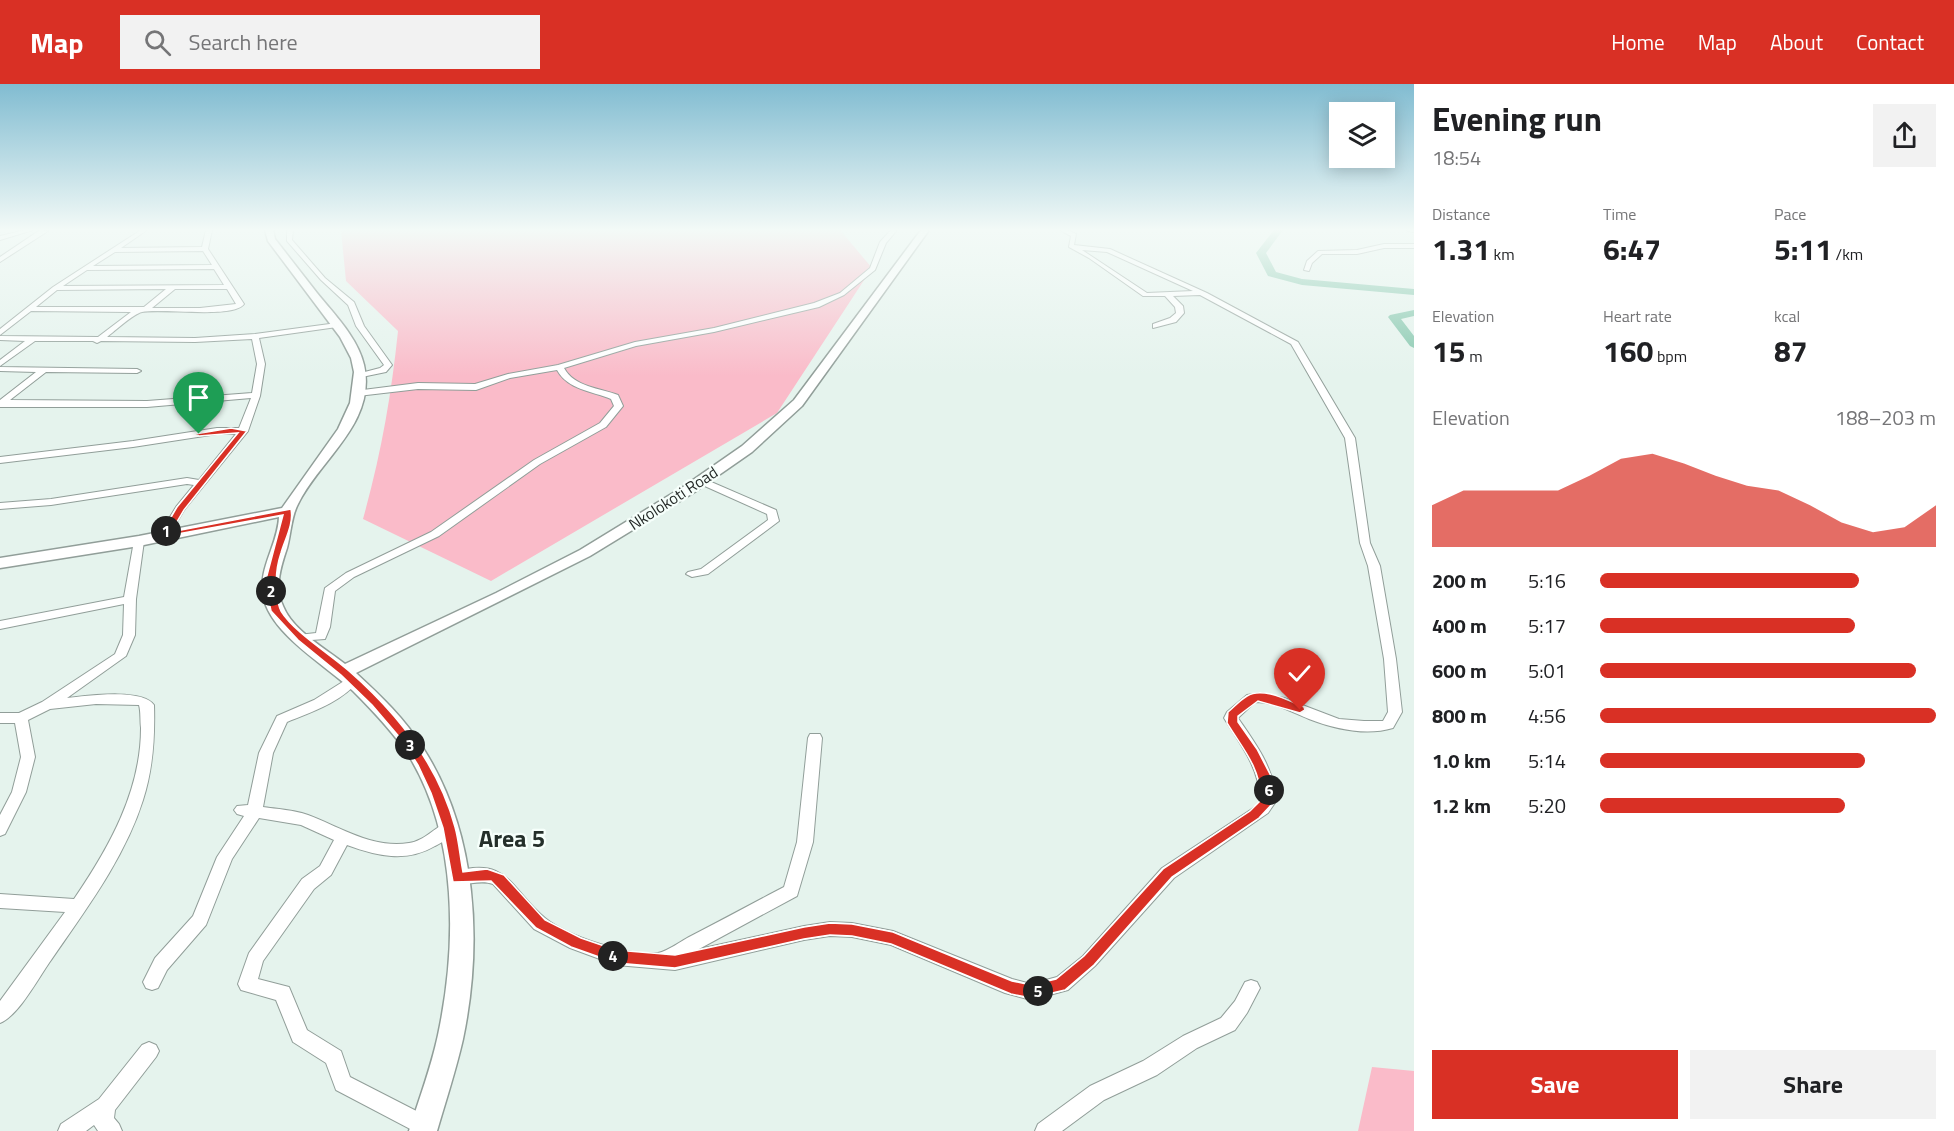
<!DOCTYPE html>
<html lang="en">
<head>
<meta charset="utf-8">
<style>
  body { margin:0; font-family:"Titillium Web",sans-serif; background:#f2f2f2; color:#202124; height:100vh; display:flex; flex-direction:column; font-size:22px; white-space:nowrap }
  * { box-sizing:border-box; margin:0 }
  p { font-size:20px; color:#757577 }
  .icon { flex:none; width:33px; height:33px; fill:none; stroke:currentColor; stroke-width:2; stroke-linecap:round; stroke-linejoin:round }
  .map { position:relative; flex:1; overflow:hidden }
  .sheet { display:flex; flex-direction:column; background:#fff; width:540px }
  .sheet>* { flex:none }
  .controls { position:absolute; left:1329px; top:18px; display:grid; gap:12px }
  .controls a { display:grid; place-items:center; width:66px; height:66px; border-radius:0px; background:#fff; box-shadow:0 3px 15px #0003; font-size:30px }
  .pin { position:absolute; display:grid; place-items:center; width:51px; height:51px; color:#fff; margin:-62px -26px; border-radius:50% 50% 50% 0; rotate:-45deg; box-shadow:0 0 6px #0007 }
  .pin .icon { rotate:45deg }
  .km { position:absolute; width:30px; height:30px; margin:-15px; border-radius:50%; background:#222; color:#fff; font-size:16px; line-height:30px; text-align:center }
  .round { display:grid; place-items:center; flex:none; width:63px; height:63px; border-radius:0px; background:#f2f2f2 }
  .overview { display:flex; align-items:center; justify-content:space-between; height:102px; padding:0 18px }
  h1 { font-size:33px; font-weight:700; line-height:45px }
  .figures { display:grid; grid-template-columns:repeat(3,1fr); gap:9px; height:102px; padding:6px 18px }
  .figures div { display:grid; align-content:center }
  .figures b { font-size:30px; font-weight:700 }
  .figures small { font-size:16px; font-weight:400 }
  .figures p { font-size:16px }
  .chart { height:168px; padding:12px 18px }
  .chart p { display:flex; justify-content:space-between }
  .chart svg { width:100%; height:108px; margin-top:6px; fill:#d93025; opacity:.7 }
  .primary-button { display:flex; gap:12px; margin-top:auto; padding:12px 18px }
  .primary-button a { flex:1; height:69px; border-radius:0px; background:#d93025; color:#fff; font-size:24px; font-weight:700; line-height:69px; text-align:center }
  .primary-button a+a { background:#f2f2f2; color:#202124 }
  ul { padding:0 18px; list-style:none; font-size:20px }
  li { display:grid; grid-template-columns:96px 72px 1fr; align-items:center; height:45px }
  li i { height:15px; border-radius:8px; background:#d93025 }
  header { display:flex; align-items:center; gap:36px; box-sizing:border-box; height:84px; padding:0 30px; background:#d93025; color:#fff }
  header strong { font-size:28px }
  nav { display:flex; gap:33px; margin-inline-start:auto; font-size:21px }
  .search { width:420px; height:54px; background:#f2f2f2; display:flex; align-items:center; gap:15px; box-sizing:border-box; padding:0 21px; border-radius:0px; color:#757577; font-size:22px }
  main { display:flex; flex:1; min-height:0 }
  .map>svg:first-child { display:block }
</style>
</head>
<body>
<header>
<strong>Map</strong>
<div class="search"><svg class="icon" aria-label="search" viewBox="0 0 24 24"><circle cx="10" cy="10" r="6"/><path d="M15 15l6 6"/></svg>Search here</div>
<nav><a>Home</a><a>Map</a><a>About</a><a>Contact</a></nav>
</header>
<main>
<div class="map">
<svg width="1414" height="1047" viewBox="0 0 1414 1047">
  <rect width="100%" height="100%" fill="#e5f3ed"/>
  <!-- green -->
  <g fill="#fabbc9">
    <path d="M 341,146 L 840,146 L 872,184 L 777,329 L 491,497 L 363,435 C 381,370 391,314 398,247 L 346,197 Z"/>
    <polygon points="1372,983 1414,987 1414,1047 1358,1047"/>
  </g>
  <g fill="none" stroke-linecap="round" stroke-linejoin="round">
    <!-- river -->
    <g fill="#86c7ae" fill-rule="evenodd">
      <polygon points="1274,146 1283,146 1266,169 1276,188 1302,195 1414,205 1414,211 1302,201 1268,192 1256,169"/>
      <polygon points="1414,226 1414,232 1401,235 1414,252 1414,264 1410,262 1388,233 1390,231"/>
    </g>
    <defs>
      <g id="street">
        <polygon points="25,146 33,146 0,156 0,152"/>
        <polygon points="40,146 48,147 0,178 0,173"/>
        <path d="M 141,146 L 147,146 L 121,164 L 202,163 L 206,146 L 212,146 L 208,165 L 244,220 C 234,235 161,224 142,228 C 133,230 115,247 107,253 L 195,254 L 255,250 L 337,239 L 341,241 L 337,243 L 259,254 L 265,280 L 260,312 L 248,347 L 184,426 L 168,453 L 164,454 L 159,451 L 176,423 L 194,401 L 187,400 L 51,421 L 0,425 L 0,419 L 51,415 L 187,394 L 199,396 L 236,350 L 217,350 L 133,363 L 0,379 L 0,373 L 133,357 L 217,344 L 239,344 L 251,314 L 147,323 L 0,323 L 0,316 L 36,288 L 0,287 L 0,283 L 137,285 L 141,287 L 137,289 L 46,288 L 10,316 L 147,317 L 252,309 L 257,280 L 252,255 L 195,258 L 101,257 L 97,259 L 93,257 L 35,257 L 0,282 L 0,276 L 25,257 L 0,256 L 0,252 L 98,253 L 131,228 L 31,227 L 0,251 L 0,245 L 53,203 ZM 203,167 L 212,181 L 93,182 L 115,168 ZM 214,185 L 224,201 L 63,202 L 87,186 ZM 166,205 L 144,223 L 36,223 L 57,206 ZM 175,205 L 227,205 L 236,220 L 200,224 L 152,224 Z"/>
        <polygon points="287,146 293,146 292,156 325,194 354,218 364,242 392,281 386,288 357,294 357,290 380,284 384,281 356,242 348,221 321,196 287,157"/>
        <path d="M 891,146 L 897,146 L 886,159 L 875,186 L 844,211 L 819,223 L 714,248 L 636,262 L 564,284 C 574,303 600,304 618,311 L 623,322 L 606,343 L 540,380 L 439,452 L 354,493 L 335,507 L 330,543 L 325,555 L 298,557 L 296,554 L 298,551 L 316,549 L 325,504 L 346,489 L 431,448 L 534,376 L 600,339 L 614,322 L 611,315 C 592,307 568,306 557,286 L 510,294 L 476,306 L 418,305 L 358,312 L 354,309 L 355,307 L 418,299 L 475,300 L 508,290 L 558,281 L 635,258 L 714,244 L 814,219 L 840,209 L 870,184 L 880,158 Z"/>
        <path d="M 1060,146 L 1067,146 L 1076,150 L 1074,161 L 1110,165 L 1207,209 L 1298,258 L 1355,354 L 1370,459 L 1380,482 L 1396,575 L 1402,628 L 1393,644 C 1366,652 1335,645 1309,635 C 1291,628 1275,618 1255,618 L 1238,634 C 1257,662 1272,681 1277,716 L 1268,729 L 1174,794 L 1095,882 L 1068,906 L 1031,916 L 1005,909 L 891,861 L 852,853 L 830,852 L 804,856 L 675,886 L 616,881 L 570,864 L 534,845 L 493,800 C 479,795 465,803 451,799 L 449,794 L 451,789 C 509,770 510,806 545,834 C 567,852 630,873 658,869 C 668,867 681,857 691,852 C 722,836 753,819 784,803 L 797,758 L 808,654 L 810,650 L 820,650 L 822,654 L 813,758 L 797,812 L 699,865 L 804,842 L 830,838 L 852,839 L 893,847 L 1012,895 L 1031,900 L 1057,893 L 1083,872 L 1162,784 L 1258,721 L 1261,715 C 1257,680 1242,663 1224,634 L 1227,628 L 1247,611 L 1261,609 L 1284,614 L 1339,635 L 1364,637 L 1383,637 L 1388,628 L 1384,575 L 1368,482 L 1360,459 L 1345,354 L 1291,260 L 1200,211 L 1173,212 L 1183,222 L 1184,229 L 1176,238 L 1153,244 L 1153,240 L 1170,234 L 1176,229 L 1175,223 L 1165,212 L 1143,212 L 1089,174 L 1069,163 L 1071,152 ZM 1082,166 L 1107,168 L 1193,207 L 1147,209 Z"/>
        <polygon points="1407,146 1414,146 1414,148 1408,147"/>
        <polygon points="1384,160 1414,160 1414,164 1384,164 1357,170 1322,170 1312,179 1309,187 1304,186 1307,177 1318,167 1357,166"/>
        <polygon points="702,394 776,426 779,437 708,490 692,493 686,490 688,488 701,485 768,436 767,430 698,399 697,397"/>
        <path d="M 139,454 L 144,457 L 136,515 L 135,551 L 126,572 L 67,614 C 86,612 142,604 154,621 C 155,654 153,685 143,716 C 124,776 84,828 49,879 C 38,895 18,932 0,939 L 0,917 L 65,828 L 0,824 L 0,810 L 74,815 C 109,764 141,707 141,644 C 140,636 141,628 139,621 L 96,620 L 50,625 L 28,636 L 35,673 L 26,708 L 5,750 L 0,752 L 0,731 L 12,708 L 21,673 L 15,639 L 0,639 L 0,629 L 19,629 L 42,618 L 115,570 L 123,551 L 124,520 L 0,545 L 0,537 L 124,513 L 134,457 Z"/>
        <path d="M 352,592 L 359,596 C 342,618 312,628 287,638 L 273,669 L 263,723 C 277,725 294,726 308,731 C 340,743 373,765 409,759 C 425,757 434,743 449,738 L 454,740 L 457,744 C 452,752 443,758 435,762 C 406,779 377,772 347,761 L 331,791 L 314,805 L 263,877 L 258,895 L 289,903 L 307,946 L 341,967 L 350,993 L 432,1035 L 435,1042 L 433,1047 L 414,1047 L 336,1006 L 326,979 L 293,958 L 276,916 L 241,906 L 238,900 L 249,869 L 302,795 L 320,782 L 334,756 L 301,741 L 259,734 L 232,775 L 206,841 L 167,886 L 158,904 L 152,906 L 146,904 L 143,898 L 155,874 L 193,832 L 217,773 L 244,732 L 237,730 L 234,726 L 237,722 L 248,721 L 259,669 L 277,632 L 314,616 Z"/>
        <polygon points="1251,896 1257,898 1260,904 1247,929 1235,946 1197,964 1157,991 1104,1016 1062,1047 1035,1047 1038,1040 1090,1002 1143,977 1183,952 1221,934 1235,917 1245,898"/>
        <polygon points="149,958 156,961 159,967 156,973 115,1026 114,1034 119,1040 122,1047 98,1047 94,1041 86,1047 58,1047 61,1040 99,1015 142,961"/>
      </g>
      <path id="secondary" d="M 265,146 L 273,146 L 275,155 C 289,173 303,191 317,209 C 334,230 358,254 364,281 C 377,339 320,375 298,420 C 291,433 291,450 287,464 C 281,482 274,503 283,522 C 293,547 325,564 345,580 L 496,509 L 580,466 L 683,403 L 742,362 L 794,316 L 921,146 L 929,146 L 802,322 L 752,368 L 693,409 L 590,472 L 356,589 C 381,612 405,635 423,664 C 477,748 483,859 463,955 C 456,986 446,1016 437,1047 L 409,1047 C 419,1015 431,984 438,951 C 457,862 458,752 409,672 C 393,648 373,627 353,607 C 326,581 271,551 263,512 C 258,485 278,460 279,433 L 139,462 L 0,484 L 0,474 L 139,452 L 282,424 L 338,345 L 350,319 L 354,288 L 351,274 L 340,253 L 268,157 Z"/>
    </defs>
    <!-- street casing -->
    <use href="#street" stroke="#919e99" stroke-width="2"/>
    <!-- secondary casing -->
    <use href="#secondary" stroke="#919e99" stroke-width="3"/>
    <!-- street -->
    <use href="#street" fill="#fff" fill-rule="evenodd"/>
    <!-- secondary -->
    <use href="#secondary" fill="#fff" fill-rule="evenodd"/>
  </g>
  <!-- sky -->
  <linearGradient id="sky" x2="0" y2="1"><stop stop-color="#81bcd1"/><stop offset="0.5" stop-color="#f3faf7"/><stop offset="1" stop-color="#f3faf7" stop-opacity="0"/></linearGradient>
  <rect width="1414" height="292" fill="url(#sky)"/>
  <!-- route -->
  <path fill="#d93025" stroke="#fff" stroke-width="1.5" d="M 231,344 L 247,347 L 184,426 L 171,448 L 291,425 C 294,440 285,455 281,469 C 276,484 275,498 278,513 C 278,517 279,523 281,527 C 294,548 330,570 349,587 C 397,629 438,680 455,743 C 459,757 460,773 463,788 L 487,785 L 504,791 L 545,836 L 581,854 L 616,866 L 675,871 L 804,843 L 830,839 L 852,840 L 893,848 L 1012,897 L 1031,901 L 1056,895 L 1084,872 L 1163,785 L 1250,727 L 1262,715 C 1258,680 1244,667 1227,639 L 1228,628 C 1234,623 1240,616 1247,612 C 1263,602 1289,617 1304,623 L 1305,626 L 1300,629 L 1258,617 L 1238,632 L 1238,638 L 1257,665 L 1272,694 L 1275,716 L 1273,719 L 1259,734 L 1172,793 L 1094,881 L 1065,906 L 1031,914 L 1011,910 L 891,860 L 852,852 L 830,851 L 804,855 L 675,884 L 616,879 L 571,863 L 536,844 L 491,797 L 453,798 L 443,744 L 431,709 L 418,681 L 401,655 L 372,621 L 341,591 L 298,556 L 271,527 L 265,499 L 283,431 L 161,453 L 160,452 L 177,423 L 238,349 L 199,352 L 195,350 Z"/>
  <g text-anchor="middle" dominant-baseline="central" stroke-width="4.5" stroke-linejoin="round" paint-order="stroke">
    <!-- street labels -->
    <g font-size="16" fill="#242927" stroke="#f6fffb">
      <text transform="translate(673 414) rotate(-33)">Nkolokoti Road</text>
    </g>
    <!-- near-quarter labels -->
    <g font-size="24" font-weight="bold" fill="#242f2a" stroke="#f6fffb">
      <text x="512" y="754">Area 5</text>
    </g>
  </g>
</svg>
<div class="controls">
<a><svg class="icon" aria-label="layers" viewBox="0 0 24 24"><path d="M12 4l9 5-9 5-9-5zM3 14l9 5 9-5"/></svg></a>
</div>
<div class="pin" style="left:199px;top:350px;background:#1e9e55"><svg class="icon" aria-label="arrive" viewBox="0 0 24 24"><path d="M6 21V4h12l-3 4 3 4H6"/></svg></div>
<div class="pin" style="left:1300px;top:626px;background:#d93025"><svg class="icon" aria-label="check" viewBox="0 0 24 24"><path d="M5 12l5 5 9-10"/></svg></div>
<b class="km" style="left:166px;top:447px">1</b>
<b class="km" style="left:271px;top:507px">2</b>
<b class="km" style="left:410px;top:661px">3</b>
<b class="km" style="left:613px;top:872px">4</b>
<b class="km" style="left:1038px;top:907px">5</b>
<b class="km" style="left:1269px;top:706px">6</b>
</div>
<section class="sheet">
<div class="overview"><div><h1>Evening run</h1><p>18:54</p></div><a class="round"><svg class="icon" aria-label="share" viewBox="0 0 24 24"><path d="M12 15V3M7 8l5-5 5 5M5 13v7h14v-7"/></svg></a></div>
<div class="figures">
<div><p>Distance</p><b>1.31<small> km</small></b></div>
<div><p>Time</p><b>6:47</b></div>
<div><p>Pace</p><b>5:11<small> /km</small></b></div>
</div>
<div class="figures">
<div><p>Elevation</p><b>15<small> m</small></b></div>
<div><p>Heart rate</p><b>160<small> bpm</small></b></div>
<div><p>kcal</p><b>87</b></div>
</div>
<div class="chart"><p><span>Elevation</span>188–203 m</p>
<svg viewBox="0 0 160 44" preserveAspectRatio="none"><path d="M0 44V27L10 21L20 21L30 21L40 21L50 15L60 8L70 6L80 10L90 15L100 19L110 21L120 27L130 34L140 38L150 36L160 27V44z"/></svg>
</div>
<ul>
<li><b>200 m</b>5:16<i style="width:77%"></i></li>
<li><b>400 m</b>5:17<i style="width:76%"></i></li>
<li><b>600 m</b>5:01<i style="width:94%"></i></li>
<li><b>800 m</b>4:56<i style="width:100%"></i></li>
<li><b>1.0 km</b>5:14<i style="width:79%"></i></li>
<li><b>1.2 km</b>5:20<i style="width:73%"></i></li>
</ul>
<div class="primary-button"><a>Save</a><a>Share</a></div>
</section>
</main>
</body>
</html>
